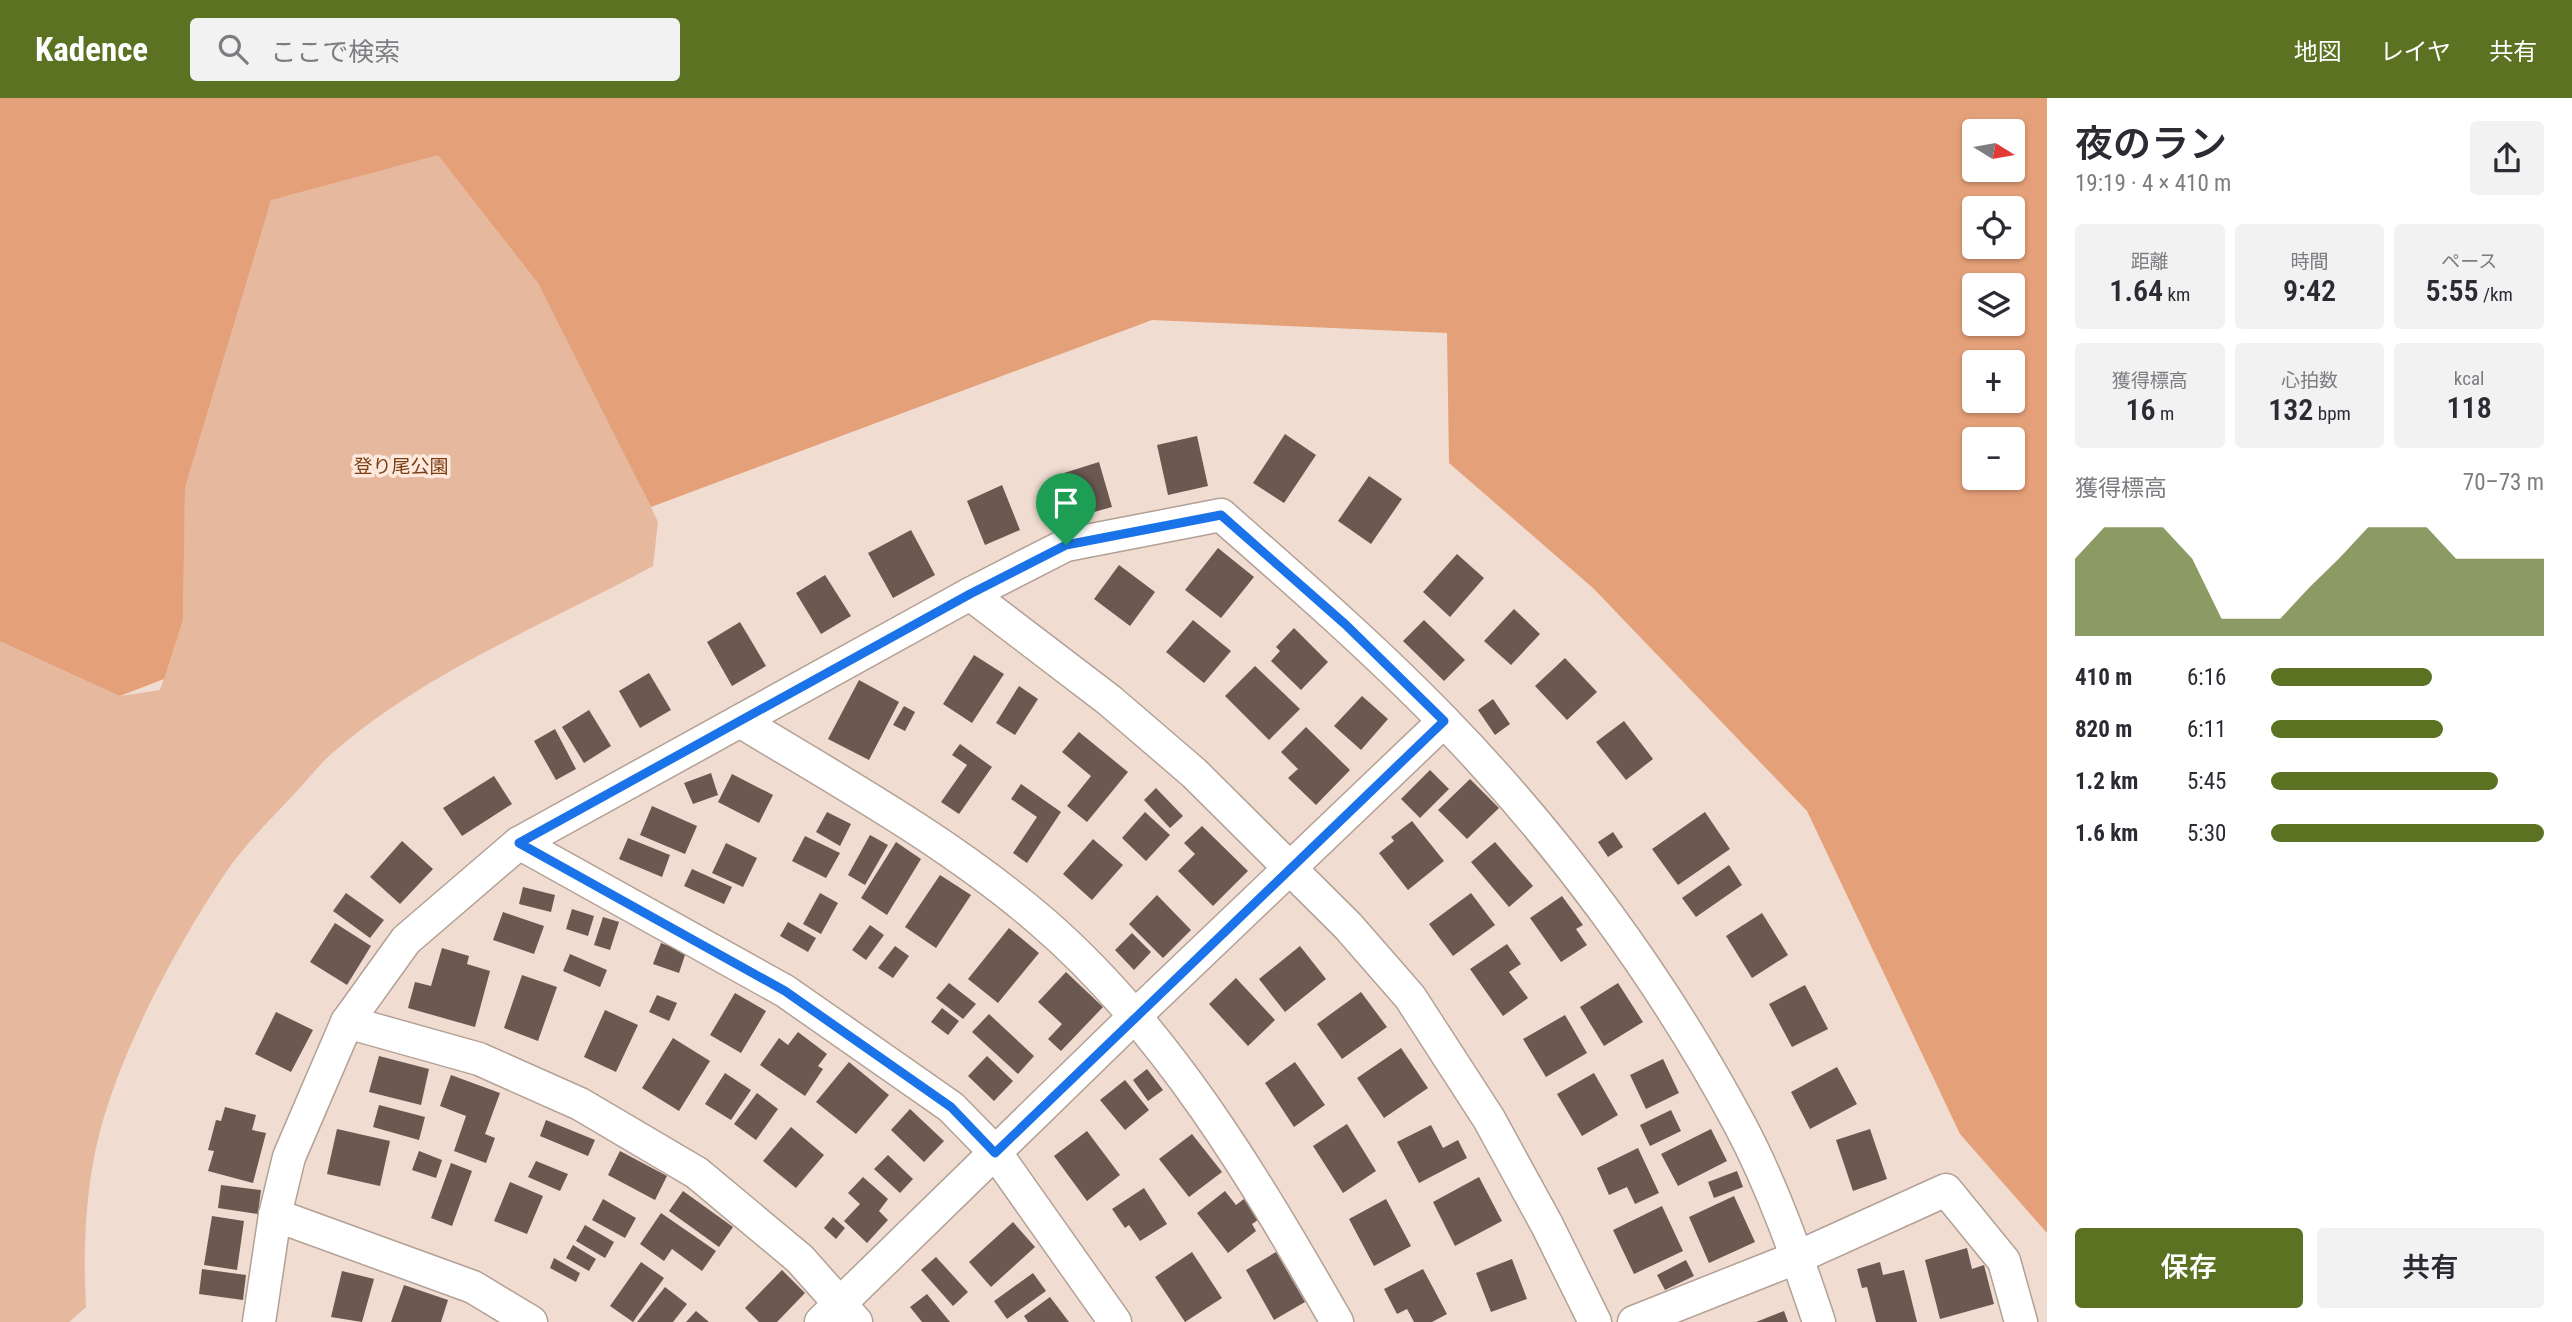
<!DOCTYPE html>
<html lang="ja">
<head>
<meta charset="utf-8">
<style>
  body { margin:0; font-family:"Roboto Condensed","Noto Sans JP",sans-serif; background:#f2f2f3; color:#2b2b33; height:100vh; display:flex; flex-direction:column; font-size:26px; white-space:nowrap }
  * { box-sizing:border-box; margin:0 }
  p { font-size:23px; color:#7c7c81 }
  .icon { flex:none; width:38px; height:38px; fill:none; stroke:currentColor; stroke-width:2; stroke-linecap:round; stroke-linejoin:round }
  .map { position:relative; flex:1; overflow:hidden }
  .details { display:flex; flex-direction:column; background:#fff; width:525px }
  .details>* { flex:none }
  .needle { width:46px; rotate:101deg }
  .tools { position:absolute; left:1962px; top:21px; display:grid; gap:14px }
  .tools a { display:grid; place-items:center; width:63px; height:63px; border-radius:7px; background:#fff; box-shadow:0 2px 5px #0004; font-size:35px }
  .pin { position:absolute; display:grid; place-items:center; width:60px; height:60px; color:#fff; margin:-72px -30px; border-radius:50% 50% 50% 0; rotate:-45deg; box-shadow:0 0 7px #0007 }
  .pin .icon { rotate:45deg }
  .round { display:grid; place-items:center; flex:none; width:74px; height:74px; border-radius:7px; background:#f2f2f3 }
  .head { display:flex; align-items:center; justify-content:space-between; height:119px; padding:0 28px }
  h1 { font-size:38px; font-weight:600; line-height:52px }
  .metrics { display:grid; grid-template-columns:repeat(3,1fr); gap:10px; height:119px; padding:7px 28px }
  .metrics div { display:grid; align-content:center; border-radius:7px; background:#f2f2f3; text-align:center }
  .metrics b { font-size:30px; font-weight:600 }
  .metrics small { font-size:19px; font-weight:400 }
  .metrics p { font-size:19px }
  .chart { height:196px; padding:14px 28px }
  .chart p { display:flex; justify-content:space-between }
  .chart svg { width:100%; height:126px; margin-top:7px; fill:#5b7222; opacity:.7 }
  .action { display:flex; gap:14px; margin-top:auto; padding:14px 28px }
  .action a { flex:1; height:80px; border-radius:7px; background:#5b7222; color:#fff; font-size:28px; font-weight:600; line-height:80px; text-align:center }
  .action a+a { background:#f2f2f3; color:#2b2b33 }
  ul { padding:0 28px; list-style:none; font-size:23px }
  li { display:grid; grid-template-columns:112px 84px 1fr; align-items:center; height:52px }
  li i { height:18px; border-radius:9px; background:#5b7222 }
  header { display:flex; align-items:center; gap:42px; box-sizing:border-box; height:98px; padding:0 35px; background:#5b7222; color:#fff }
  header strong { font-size:33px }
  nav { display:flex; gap:38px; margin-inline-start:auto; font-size:24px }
  .search { width:490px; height:63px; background:#f2f2f3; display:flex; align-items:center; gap:18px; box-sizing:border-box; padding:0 24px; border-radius:7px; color:#7c7c81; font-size:26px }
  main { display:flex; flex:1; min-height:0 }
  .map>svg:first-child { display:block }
</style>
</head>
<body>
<header>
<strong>Kadence</strong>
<div class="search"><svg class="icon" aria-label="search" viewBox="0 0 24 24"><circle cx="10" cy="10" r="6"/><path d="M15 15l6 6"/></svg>ここで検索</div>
<nav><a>地図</a><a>レイヤ</a><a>共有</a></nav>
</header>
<main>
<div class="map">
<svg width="2047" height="1224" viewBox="0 0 2047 1224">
  <rect width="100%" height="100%" fill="#f0dcd1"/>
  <!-- green -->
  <path fill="#e6b89e" d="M 438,56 L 477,89 L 538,185 L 598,299 L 658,424 L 653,468 C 548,525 429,572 337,651 C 322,663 310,679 297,693 C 272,720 244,747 224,777 C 174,852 115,962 96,1050 C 85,1100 83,1158 86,1209 L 69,1224 L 0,1224 L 0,540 L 120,598 L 160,592 L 183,522 L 185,372 L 271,102 L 329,70 Z"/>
  <!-- forest -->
  <path fill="#e4a078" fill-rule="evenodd" d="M 0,0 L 2047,0 L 2047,1135 L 1960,1036 L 1807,713 L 1593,490 L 1449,365 L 1447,235 L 1152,222 L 651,409 L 538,185 L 438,57 L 271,102 L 185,389 L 183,522 L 164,581 L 120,598 L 0,543 ZM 1974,33 L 2012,33 L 2012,72 L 1974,72 ZM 1974,110 L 2012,110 L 2012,149 L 1974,149 ZM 1974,187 L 2012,187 L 2012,226 L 1974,226 ZM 1974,264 L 2012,264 L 2012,303 L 1974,303 ZM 1974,341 L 2012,341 L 2012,380 L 1974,380 Z"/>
  <!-- building -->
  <g fill="#6a5851">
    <polygon points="1285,336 1316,357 1284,405 1253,385"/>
    <polygon points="1197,338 1208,388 1168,397 1157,347"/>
    <polygon points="1099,364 1112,409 1076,419 1064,375"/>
    <polygon points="1369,378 1402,401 1371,446 1338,423"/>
    <polygon points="1002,387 1020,432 985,447 967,403"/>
    <polygon points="911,432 935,477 893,500 868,455"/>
    <polygon points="1218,450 1254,479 1221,520 1185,492"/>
    <polygon points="1457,456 1484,480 1450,519 1423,494"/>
    <polygon points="1119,467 1155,494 1130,528 1094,501"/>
    <polygon points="825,477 851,518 821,536 796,495"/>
    <polygon points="1514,511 1540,536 1511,567 1484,543"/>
    <polygon points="1193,522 1231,553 1204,585 1166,554"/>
    <polygon points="1424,522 1465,562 1444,583 1403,543"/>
    <polygon points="740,524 766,568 732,588 707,544"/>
    <polygon points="1294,530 1328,564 1301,592 1271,563 1280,553 1276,549"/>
    <polygon points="974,557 1004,576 972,625 943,606"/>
    <polygon points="1565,560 1597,594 1567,622 1535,588"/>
    <polygon points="1255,568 1300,611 1269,642 1225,598"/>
    <polygon points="649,575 671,612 640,630 619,593"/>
    <polygon points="859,582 899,604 869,662 828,641"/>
    <polygon points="1019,588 1038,601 1015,637 996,625"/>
    <polygon points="1362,598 1388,621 1361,652 1334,628"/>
    <polygon points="1493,601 1510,626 1495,637 1478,612"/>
    <polygon points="904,608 915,614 905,633 893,627"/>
    <polygon points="589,612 611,648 584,665 562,629"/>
    <polygon points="1624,623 1653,661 1626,682 1596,644"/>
    <polygon points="1306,629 1350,672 1316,707 1288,680 1298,671 1281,654"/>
    <polygon points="555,631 576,671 556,682 534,643"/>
    <polygon points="1079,634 1128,674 1087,724 1067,708 1091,678 1062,654"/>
    <polygon points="960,646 992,669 959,716 941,704 967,667 952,657"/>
    <polygon points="1430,672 1449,691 1420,720 1401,701"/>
    <polygon points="711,675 718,697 693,706 684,685"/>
    <polygon points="732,676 773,697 759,725 718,704"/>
    <polygon points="494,678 512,706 462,738 443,710"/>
    <polygon points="1470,681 1499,710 1467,741 1438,712"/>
    <polygon points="1021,686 1061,714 1027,765 1013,755 1037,719 1011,701"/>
    <polygon points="1156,690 1183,718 1170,730 1144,702"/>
    <polygon points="652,708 697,728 685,756 640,737"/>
    <polygon points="827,714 851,726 840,748 816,734"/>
    <polygon points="1145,714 1170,737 1146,763 1122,740"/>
    <polygon points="1705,714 1730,751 1678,787 1652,751"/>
    <polygon points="1412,723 1444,763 1408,792 1379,755 1394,743 1391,739"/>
    <polygon points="1202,728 1248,773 1213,808 1178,773 1195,756 1184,745"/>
    <polygon points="1613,734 1623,749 1608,759 1598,744"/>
    <polygon points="870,737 888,747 865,787 848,777"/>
    <polygon points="805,738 840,755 826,780 792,763"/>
    <polygon points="628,740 670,757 662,779 619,761"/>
    <polygon points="1093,741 1123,767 1092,802 1063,776"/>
    <polygon points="402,743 433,771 400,806 370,779"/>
    <polygon points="896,744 921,761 887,817 861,800"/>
    <polygon points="1495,744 1533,788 1509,809 1471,764"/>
    <polygon points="726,745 757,760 743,789 712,775"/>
    <polygon points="1729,767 1742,787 1696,819 1682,800"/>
    <polygon points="692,771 732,789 724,806 684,788"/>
    <polygon points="940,777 971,797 936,850 905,829"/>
    <polygon points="523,789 555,797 551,814 519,806"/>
    <polygon points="346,795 384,822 370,840 333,813"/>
    <polygon points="820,795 838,805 821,836 803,826"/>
    <polygon points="1471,795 1495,827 1453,858 1429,826"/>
    <polygon points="1157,797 1191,832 1163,860 1129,826"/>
    <polygon points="1562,798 1583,827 1576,831 1587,847 1561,864 1530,820"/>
    <polygon points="572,811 594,818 588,838 566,831"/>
    <polygon points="503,814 544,828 534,856 493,842"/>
    <polygon points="1762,815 1788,857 1752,880 1726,838"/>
    <polygon points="603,819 619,824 610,852 594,847"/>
    <polygon points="788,824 816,840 808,854 780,838"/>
    <polygon points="335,825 371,848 347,887 310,864"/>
    <polygon points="870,827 884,837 866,862 852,852"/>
    <polygon points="1009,830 1039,855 998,905 968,881"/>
    <polygon points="1132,835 1151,854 1134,872 1115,852"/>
    <polygon points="661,845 686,854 679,875 653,866"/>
    <polygon points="1507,846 1521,866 1509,874 1528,900 1503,918 1470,871"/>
    <polygon points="895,848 909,858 893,880 878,870"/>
    <polygon points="1300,848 1326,881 1285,914 1259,881"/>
    <polygon points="442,850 469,858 467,866 490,873 475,929 408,910 415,884 431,888"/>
    <polygon points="570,856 607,872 600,889 563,873"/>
    <polygon points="1066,874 1103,909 1061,953 1048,941 1062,926 1038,904"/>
    <polygon points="522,877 557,889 538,943 504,930"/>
    <polygon points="1236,880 1275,922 1248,948 1209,906"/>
    <polygon points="949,885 976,906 963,921 936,900"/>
    <polygon points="1618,885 1643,924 1604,948 1580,909"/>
    <polygon points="1805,887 1828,931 1792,949 1769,906"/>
    <polygon points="1361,894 1387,929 1342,961 1317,926"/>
    <polygon points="735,895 766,913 741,955 710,937"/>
    <polygon points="657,897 677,905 669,923 649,914"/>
    <polygon points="942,910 959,923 948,937 931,924"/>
    <polygon points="605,912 638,927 616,974 584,959"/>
    <polygon points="276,914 313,932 291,974 255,956"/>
    <polygon points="989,916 1034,958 1018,976 972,934"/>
    <polygon points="1565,917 1587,955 1546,979 1523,941"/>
    <polygon points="798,934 827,956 818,968 823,971 805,998 760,967 779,940 788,947"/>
    <polygon points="673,940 710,963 679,1013 642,990"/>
    <polygon points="1401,950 1428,990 1384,1020 1357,980"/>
    <polygon points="379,958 429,971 421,1007 369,994"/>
    <polygon points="987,958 1013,983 994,1003 968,978"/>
    <polygon points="1663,961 1679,995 1646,1011 1630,977"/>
    <polygon points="849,964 889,997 856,1036 816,1004"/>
    <polygon points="1295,964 1325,1007 1294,1029 1265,985"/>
    <polygon points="1837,969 1857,1006 1810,1031 1791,994"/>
    <polygon points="1147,971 1163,992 1148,1003 1133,982"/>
    <polygon points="725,975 751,992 731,1022 705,1006"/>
    <polygon points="1594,975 1618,1017 1582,1038 1557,996"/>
    <polygon points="451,977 500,995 485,1036 495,1040 486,1065 454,1053 466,1018 440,1008"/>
    <polygon points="1125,982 1149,1012 1125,1032 1100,1002"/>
    <polygon points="757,995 778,1011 756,1042 734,1026"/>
    <polygon points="379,1007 425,1019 419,1042 373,1029"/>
    <polygon points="225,1009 256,1017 252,1032 266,1035 253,1085 208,1073 214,1053 208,1052 216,1022 221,1023"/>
    <polygon points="910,1011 944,1043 924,1064 891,1032"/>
    <polygon points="1671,1012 1681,1033 1650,1048 1640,1027"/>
    <polygon points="546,1022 595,1042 588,1058 540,1038"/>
    <polygon points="1347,1026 1376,1073 1343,1095 1313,1048"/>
    <polygon points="1431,1027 1443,1050 1458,1042 1467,1060 1419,1085 1397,1044"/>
    <polygon points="791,1029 824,1057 796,1090 763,1063"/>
    <polygon points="337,1031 390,1043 380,1088 327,1076"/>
    <polygon points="1711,1031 1727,1063 1678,1088 1661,1056"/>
    <polygon points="1870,1031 1887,1081 1853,1093 1836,1042"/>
    <polygon points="1087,1033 1120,1077 1087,1103 1054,1058"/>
    <polygon points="1192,1036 1222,1074 1189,1099 1159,1061"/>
    <polygon points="1638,1050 1659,1095 1635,1106 1627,1089 1609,1097 1597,1070"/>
    <polygon points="419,1053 442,1062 436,1080 412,1072"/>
    <polygon points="620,1053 667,1078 655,1102 608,1077"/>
    <polygon points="888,1057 913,1081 900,1095 874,1071"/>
    <polygon points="536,1063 568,1076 560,1093 528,1079"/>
    <polygon points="451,1065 472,1073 452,1128 431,1120"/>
    <polygon points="1737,1073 1743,1089 1714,1100 1708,1084"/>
    <polygon points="863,1079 888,1101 879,1113 888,1122 867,1145 844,1123 860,1106 848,1095"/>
    <polygon points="1479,1079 1502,1123 1455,1148 1433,1104"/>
    <polygon points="510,1084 543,1098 527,1136 494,1123"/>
    <polygon points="221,1087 261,1092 258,1116 218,1110"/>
    <polygon points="1144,1090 1167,1126 1140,1143 1129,1127 1125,1130 1112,1111"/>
    <polygon points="683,1093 733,1129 719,1149 669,1113"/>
    <polygon points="1225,1093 1236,1107 1244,1101 1258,1122 1252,1126 1256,1133 1228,1155 1197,1115"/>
    <polygon points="1734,1098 1755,1144 1709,1165 1689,1119"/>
    <polygon points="603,1101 636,1120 625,1140 592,1122"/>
    <polygon points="1386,1101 1411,1148 1374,1168 1349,1121"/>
    <polygon points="1662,1108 1683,1153 1634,1176 1613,1132"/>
    <polygon points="661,1115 716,1153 702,1173 672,1151 664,1163 640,1146"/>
    <polygon points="212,1118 244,1123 237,1172 204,1167"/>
    <polygon points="833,1119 845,1130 836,1141 824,1130"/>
    <polygon points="1013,1124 1035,1149 991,1189 969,1164"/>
    <polygon points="585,1127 614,1144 605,1160 576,1143"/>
    <polygon points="573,1147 596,1161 589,1173 566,1160"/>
    <polygon points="1967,1150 1972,1171 1984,1167 1994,1206 1940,1221 1925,1162"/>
    <polygon points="1192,1154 1222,1200 1185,1224 1155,1179"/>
    <polygon points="1276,1154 1305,1204 1274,1222 1246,1172"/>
    <polygon points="936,1159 968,1194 953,1208 921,1172"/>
    <polygon points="554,1160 580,1175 576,1184 550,1170"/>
    <polygon points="1512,1161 1527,1201 1491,1214 1476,1175"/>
    <polygon points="1686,1162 1694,1178 1665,1192 1657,1177"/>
    <polygon points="641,1164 664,1180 633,1224 610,1208"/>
    <polygon points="1880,1164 1883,1177 1904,1172 1917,1224 1876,1224 1867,1189 1862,1190 1857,1171"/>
    <polygon points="202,1171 246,1177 243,1202 199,1196"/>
    <polygon points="1423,1171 1447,1216 1432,1224 1414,1224 1407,1211 1397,1216 1384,1191"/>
    <polygon points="782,1172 805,1195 777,1224 759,1224 745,1210"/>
    <polygon points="342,1173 374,1181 362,1224 331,1219"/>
    <polygon points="1033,1175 1046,1193 1007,1221 994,1203"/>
    <polygon points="404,1187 448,1202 441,1224 391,1224"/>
    <polygon points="665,1189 687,1206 673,1224 637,1224"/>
    <polygon points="927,1196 950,1224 922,1224 910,1209"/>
    <polygon points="1050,1199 1069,1224 1028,1224 1024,1218"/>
    <polygon points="696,1213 709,1224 686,1224"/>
    <polygon points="1784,1213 1788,1224 1756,1224"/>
  </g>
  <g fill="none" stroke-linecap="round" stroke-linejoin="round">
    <defs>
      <g id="minor">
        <path d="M 970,496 L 1066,447 L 1221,417 C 1297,484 1373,550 1443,622 C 1559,741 1662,881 1740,1027 C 1773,1089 1797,1158 1819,1224"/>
        <path d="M 740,623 C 842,685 949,744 1040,822 C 1166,930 1255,1081 1337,1224"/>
        <polyline points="519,745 785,893 951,1009 995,1054 1115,1224"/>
        <polyline points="347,924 479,961 580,1006 697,1075 800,1161 856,1224"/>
        <polyline points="275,1117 473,1189 531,1224"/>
        <polyline points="259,1224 275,1117 289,1059 347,924 406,842 519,745 970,496 1109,602 1194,675 1348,828 1410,899 1489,1021 1547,1127 1595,1224"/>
        <polyline points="821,1224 1136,917 1444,623"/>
        <polyline points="1634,1224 1798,1159 1946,1092 2004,1163 2021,1224"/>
      </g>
    </defs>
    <!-- minor casing -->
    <use href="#minor" stroke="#b3a196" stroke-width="35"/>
    <!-- minor -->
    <use href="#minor" stroke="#fff" stroke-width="32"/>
  </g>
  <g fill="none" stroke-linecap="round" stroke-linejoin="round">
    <defs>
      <polygon id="route" points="1221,417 1346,527 1444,623 995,1055 951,1009 785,893 519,745 970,496 1066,447"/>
    </defs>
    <!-- route casing -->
    <use href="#route" stroke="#fff" stroke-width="14"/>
    <!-- route -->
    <use href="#route" stroke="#1a73e8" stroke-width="9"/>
  </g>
  <g text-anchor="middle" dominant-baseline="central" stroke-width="7" stroke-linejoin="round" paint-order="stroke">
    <!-- park labels -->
    <g font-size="19" fill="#7d3e12" stroke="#fde9de">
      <text x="401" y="368">登り尾公園</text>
    </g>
  </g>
</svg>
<div class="tools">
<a><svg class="needle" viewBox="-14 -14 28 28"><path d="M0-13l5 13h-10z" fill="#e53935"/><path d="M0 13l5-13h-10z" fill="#7c7c81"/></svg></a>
<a><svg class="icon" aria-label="locate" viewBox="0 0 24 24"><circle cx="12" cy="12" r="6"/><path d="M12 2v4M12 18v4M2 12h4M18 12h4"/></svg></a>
<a><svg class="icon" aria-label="layers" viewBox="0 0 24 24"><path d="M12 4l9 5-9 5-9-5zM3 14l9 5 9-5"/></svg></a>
<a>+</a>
<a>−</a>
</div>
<div class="pin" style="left:1066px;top:447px;background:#1e9e55"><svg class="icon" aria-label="arrive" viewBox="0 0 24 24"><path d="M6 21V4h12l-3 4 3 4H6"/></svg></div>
</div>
<section class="details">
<div class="head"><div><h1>夜のラン</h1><p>19:19 · 4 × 410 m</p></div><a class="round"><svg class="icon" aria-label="share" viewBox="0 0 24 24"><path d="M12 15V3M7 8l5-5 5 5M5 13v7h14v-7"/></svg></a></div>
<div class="metrics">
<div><p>距離</p><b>1.64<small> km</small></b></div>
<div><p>時間</p><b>9:42</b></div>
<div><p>ペース</p><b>5:55<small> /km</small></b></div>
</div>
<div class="metrics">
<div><p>獲得標高</p><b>16<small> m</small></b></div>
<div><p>心拍数</p><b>132<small> bpm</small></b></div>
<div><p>kcal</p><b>118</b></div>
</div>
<div class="chart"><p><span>獲得標高</span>70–73 m</p>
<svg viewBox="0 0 160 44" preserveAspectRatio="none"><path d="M0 44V17L10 6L20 6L30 6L40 17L50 38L60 38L70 38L80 27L90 17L100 6L110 6L120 6L130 17L140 17L150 17L160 17V44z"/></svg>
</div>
<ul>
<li><b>410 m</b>6:16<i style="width:59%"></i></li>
<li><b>820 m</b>6:11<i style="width:63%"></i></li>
<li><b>1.2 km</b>5:45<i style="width:83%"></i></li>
<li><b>1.6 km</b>5:30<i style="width:100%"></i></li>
</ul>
<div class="action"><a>保存</a><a>共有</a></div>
</section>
</main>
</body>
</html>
